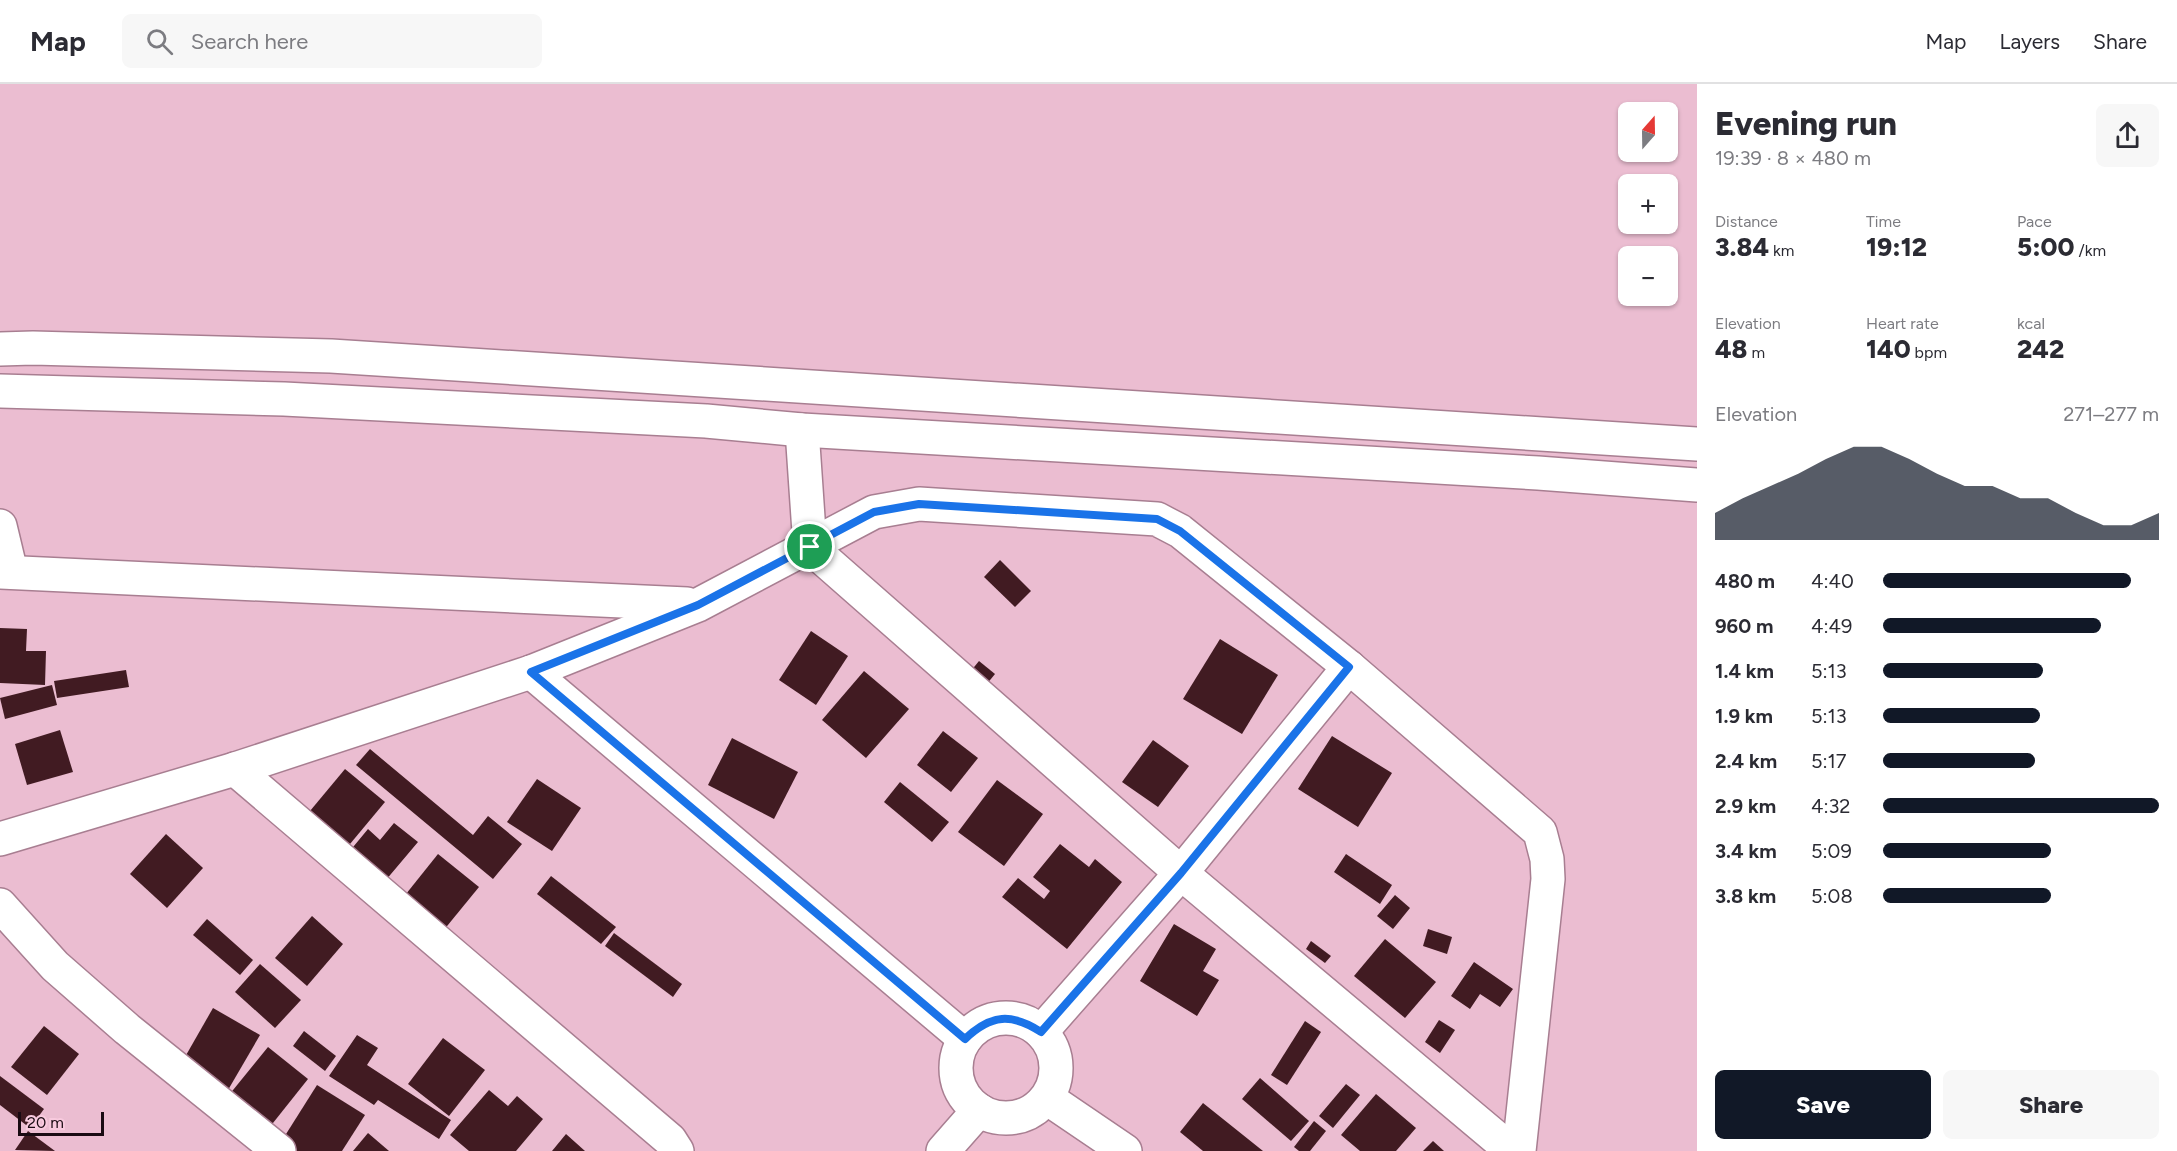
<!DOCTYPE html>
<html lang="en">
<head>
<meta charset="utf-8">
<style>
  body { margin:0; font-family:Figtree,sans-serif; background:#f7f7f7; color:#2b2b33; height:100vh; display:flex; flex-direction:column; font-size:22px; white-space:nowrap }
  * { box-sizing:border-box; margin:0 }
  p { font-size:20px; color:#7c7c81 }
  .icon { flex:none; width:33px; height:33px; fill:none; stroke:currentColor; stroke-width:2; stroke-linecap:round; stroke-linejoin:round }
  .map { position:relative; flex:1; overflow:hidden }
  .side { display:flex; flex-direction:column; background:#fff; width:480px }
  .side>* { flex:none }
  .needle { width:39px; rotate:20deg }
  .fabs { position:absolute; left:1618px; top:18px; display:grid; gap:12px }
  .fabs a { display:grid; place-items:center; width:60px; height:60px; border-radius:9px; background:#fff; box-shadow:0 2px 4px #0004; font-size:30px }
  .scale { position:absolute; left:18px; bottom:15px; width:86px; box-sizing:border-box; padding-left:6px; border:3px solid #190a12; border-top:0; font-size:16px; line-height:21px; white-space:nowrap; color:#190a12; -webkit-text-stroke:4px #f8cade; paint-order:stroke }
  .pin { position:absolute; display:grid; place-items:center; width:51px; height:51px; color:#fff; margin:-26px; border:3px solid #fff; border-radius:50%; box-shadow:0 2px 6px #0007 }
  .round { display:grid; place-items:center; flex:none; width:63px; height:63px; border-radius:9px; background:#f7f7f7 }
  .overview { display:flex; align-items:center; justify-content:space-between; height:102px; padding:0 18px }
  h1 { font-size:33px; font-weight:800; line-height:45px }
  .metrics { display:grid; grid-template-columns:repeat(3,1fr); gap:9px; height:102px; padding:6px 18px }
  .metrics div { display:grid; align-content:center }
  .metrics b { font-size:26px; font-weight:800 }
  .metrics small { font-size:16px; font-weight:400 }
  .metrics p { font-size:16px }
  .chart { height:168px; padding:12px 18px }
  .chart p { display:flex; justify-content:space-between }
  .chart svg { width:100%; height:108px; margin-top:6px; fill:#111827; opacity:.7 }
  .action { display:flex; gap:12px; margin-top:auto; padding:12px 18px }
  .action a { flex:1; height:69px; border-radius:9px; background:#111827; color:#fff; font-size:24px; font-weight:800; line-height:69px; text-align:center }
  .action a+a { background:#f7f7f7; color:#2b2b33 }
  ul { padding:0 18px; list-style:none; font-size:20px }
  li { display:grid; grid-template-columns:96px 72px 1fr; align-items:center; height:45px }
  li i { height:15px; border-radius:8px; background:#111827 }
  header { display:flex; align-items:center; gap:36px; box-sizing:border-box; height:84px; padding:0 30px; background:#fff; border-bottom:2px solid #e1e1e2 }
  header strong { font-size:28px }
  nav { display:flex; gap:33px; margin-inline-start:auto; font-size:21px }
  .search { width:420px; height:54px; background:#f7f7f7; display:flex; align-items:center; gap:15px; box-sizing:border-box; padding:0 21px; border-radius:9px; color:#7c7c81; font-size:22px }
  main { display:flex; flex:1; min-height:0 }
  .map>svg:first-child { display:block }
</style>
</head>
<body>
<header>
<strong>Map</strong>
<div class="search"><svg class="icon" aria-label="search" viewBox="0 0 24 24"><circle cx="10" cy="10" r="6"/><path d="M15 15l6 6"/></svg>Search here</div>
<nav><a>Map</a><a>Layers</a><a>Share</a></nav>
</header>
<main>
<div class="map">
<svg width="1697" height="1067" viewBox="0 0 1697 1067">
  <rect width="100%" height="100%" fill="#ebbdd1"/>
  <!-- building -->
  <g fill="#411b22">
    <polygon points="1000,476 1031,507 1015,523 984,493"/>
    <polygon points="0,544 27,545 26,567 46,567 45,601 0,599"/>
    <polygon points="811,547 848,572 816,621 779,596"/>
    <polygon points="1220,555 1278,591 1242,650 1183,615"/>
    <polygon points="979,577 995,590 986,601 970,588"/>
    <polygon points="126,586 129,603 57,614 54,597"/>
    <polygon points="864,587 909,625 866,674 822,636"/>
    <polygon points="52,601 57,621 5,635 0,614"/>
    <polygon points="60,646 73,688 27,701 15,660"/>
    <polygon points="943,647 978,674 951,708 917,681"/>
    <polygon points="1332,652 1392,689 1358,743 1298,705"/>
    <polygon points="732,654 798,688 774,735 708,701"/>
    <polygon points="1153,656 1189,682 1158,723 1122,698"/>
    <polygon points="370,665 473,751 488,732 522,760 493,795 356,681"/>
    <polygon points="345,685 385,718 345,766 305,733"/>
    <polygon points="537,695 581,724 552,767 507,738"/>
    <polygon points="997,696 1043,730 1004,782 958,748"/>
    <polygon points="900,698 949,738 932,758 884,718"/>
    <polygon points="394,739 418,758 380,803 344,774 368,745 380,756"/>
    <polygon points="166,750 203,784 167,824 130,790"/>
    <polygon points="1060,760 1089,783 1095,775 1122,798 1067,865 1002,813 1018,794 1044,815 1050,807 1033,793"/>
    <polygon points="438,770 479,803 443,847 402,815"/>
    <polygon points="1346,770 1392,801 1380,820 1334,788"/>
    <polygon points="551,792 616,843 601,860 537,810"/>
    <polygon points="1395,811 1410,824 1393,845 1377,832"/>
    <polygon points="312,832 343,860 307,902 275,874"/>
    <polygon points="207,835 253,876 240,891 193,851"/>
    <polygon points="1174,840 1216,865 1203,887 1219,896 1197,932 1140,897"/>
    <polygon points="1428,845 1452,853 1447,870 1423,862"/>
    <polygon points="614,849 682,900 673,913 605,862"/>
    <polygon points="1385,855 1436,898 1405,934 1354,892"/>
    <polygon points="1311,857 1331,872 1325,879 1306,865"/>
    <polygon points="1474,878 1513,905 1500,923 1480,910 1470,925 1451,912"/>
    <polygon points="260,880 301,916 275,944 235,908"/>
    <polygon points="213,924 260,951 228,1006 181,980"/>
    <polygon points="1439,936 1455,946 1440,969 1425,958"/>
    <polygon points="1305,937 1321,948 1287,1001 1271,991"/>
    <polygon points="44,942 79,970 47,1011 11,983"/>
    <polygon points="304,947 336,972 325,987 293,962"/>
    <polygon points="357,951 378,964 367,981 451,1036 439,1055 378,1016 374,1021 329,992"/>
    <polygon points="443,954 485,986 449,1032 408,1000"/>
    <polygon points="268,963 308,995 269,1044 229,1011"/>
    <polygon points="0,992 44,1025 30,1044 0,1021"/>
    <polygon points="1260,994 1309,1037 1291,1057 1242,1015"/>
    <polygon points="1346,1000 1360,1011 1333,1044 1319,1032"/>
    <polygon points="317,1001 365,1031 342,1067 296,1067 281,1058"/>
    <polygon points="489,1006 508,1022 517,1012 543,1035 516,1067 469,1067 450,1051"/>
    <polygon points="1376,1010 1416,1044 1396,1067 1360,1067 1341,1051"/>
    <polygon points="1203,1019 1263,1067 1203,1067 1180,1048"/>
    <polygon points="1314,1037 1326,1047 1310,1067 1299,1067 1294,1063"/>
    <polygon points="28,1047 55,1067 15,1066"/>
    <polygon points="368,1049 389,1067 353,1067"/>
    <polygon points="566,1050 585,1067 552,1067"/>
    <polygon points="1433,1057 1444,1067 1423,1067"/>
  </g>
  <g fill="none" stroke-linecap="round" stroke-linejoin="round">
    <defs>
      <g id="minor">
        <polyline points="802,346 810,463 1181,789 1512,1067"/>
        <polyline points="0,442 11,488"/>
        <polyline points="0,488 687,520"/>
        <polyline points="531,588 965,955"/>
        <polyline points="235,685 670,1056 677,1067"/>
        <polyline points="0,755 235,685 531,588 698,521 874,428 919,420 1157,435 1180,447 1349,583 1540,748 1547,775 1548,795 1519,1067"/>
        <polyline points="0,821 55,882 127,945 279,1067"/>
        <circle cx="1006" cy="984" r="50"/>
        <polyline points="1041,948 1181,789 1349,583"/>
        <polyline points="1047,1014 1125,1067"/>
        <polyline points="943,1067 979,1026"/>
      </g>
      <g id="secondary">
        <polyline points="0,265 33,264 331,272 1697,360"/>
        <polyline points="0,307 284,315 706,337 802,346 1538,389 1697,401"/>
      </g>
    </defs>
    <!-- minor casing -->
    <use href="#minor" stroke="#a87e91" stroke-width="36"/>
    <!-- secondary casing -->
    <use href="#secondary" stroke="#a87e91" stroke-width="36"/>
    <!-- minor -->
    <use href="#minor" stroke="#fff" stroke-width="33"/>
    <!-- secondary -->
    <use href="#secondary" stroke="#fff" stroke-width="33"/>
  </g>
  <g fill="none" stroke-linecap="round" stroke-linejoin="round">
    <defs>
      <path id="route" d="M 919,420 L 1157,435 L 1180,447 L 1349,583 L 1181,789 L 1041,948 C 1012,929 991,930 965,955 L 531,588 L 698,521 L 874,428 Z"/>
    </defs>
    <!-- route casing -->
    <use href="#route" stroke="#fff" stroke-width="12"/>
    <!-- route -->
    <use href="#route" stroke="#1a73e8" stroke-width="8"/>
  </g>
</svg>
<div class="fabs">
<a><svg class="needle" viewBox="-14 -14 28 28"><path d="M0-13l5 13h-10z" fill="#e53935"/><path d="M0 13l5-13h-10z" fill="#7c7c81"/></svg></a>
<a>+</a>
<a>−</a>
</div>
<div class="scale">20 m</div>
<div class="pin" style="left:810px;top:463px;background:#1e9e55"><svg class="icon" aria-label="arrive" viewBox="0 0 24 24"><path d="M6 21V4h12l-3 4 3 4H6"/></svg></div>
</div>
<section class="side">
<div class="overview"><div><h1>Evening run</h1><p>19:39 · 8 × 480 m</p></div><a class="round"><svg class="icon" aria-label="share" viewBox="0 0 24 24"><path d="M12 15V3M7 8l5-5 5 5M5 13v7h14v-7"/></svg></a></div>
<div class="metrics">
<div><p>Distance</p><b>3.84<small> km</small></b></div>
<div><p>Time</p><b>19:12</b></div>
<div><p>Pace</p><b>5:00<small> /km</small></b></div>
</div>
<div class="metrics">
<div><p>Elevation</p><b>48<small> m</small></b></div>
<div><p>Heart rate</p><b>140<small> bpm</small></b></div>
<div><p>kcal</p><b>242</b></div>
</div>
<div class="chart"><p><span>Elevation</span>271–277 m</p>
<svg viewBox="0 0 160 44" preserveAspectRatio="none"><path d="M0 44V33L10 27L20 22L30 17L40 11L50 6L60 6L70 11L80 17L90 22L100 22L110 27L120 27L130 33L140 38L150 38L160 33V44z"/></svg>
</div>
<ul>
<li><b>480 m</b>4:40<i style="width:90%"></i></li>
<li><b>960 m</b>4:49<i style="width:79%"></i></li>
<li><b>1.4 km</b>5:13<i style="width:58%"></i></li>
<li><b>1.9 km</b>5:13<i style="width:57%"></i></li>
<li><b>2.4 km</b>5:17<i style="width:55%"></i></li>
<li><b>2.9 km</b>4:32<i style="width:100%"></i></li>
<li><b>3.4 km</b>5:09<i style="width:61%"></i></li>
<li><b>3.8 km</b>5:08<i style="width:61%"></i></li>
</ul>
<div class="action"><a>Save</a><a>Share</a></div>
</section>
</main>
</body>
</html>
